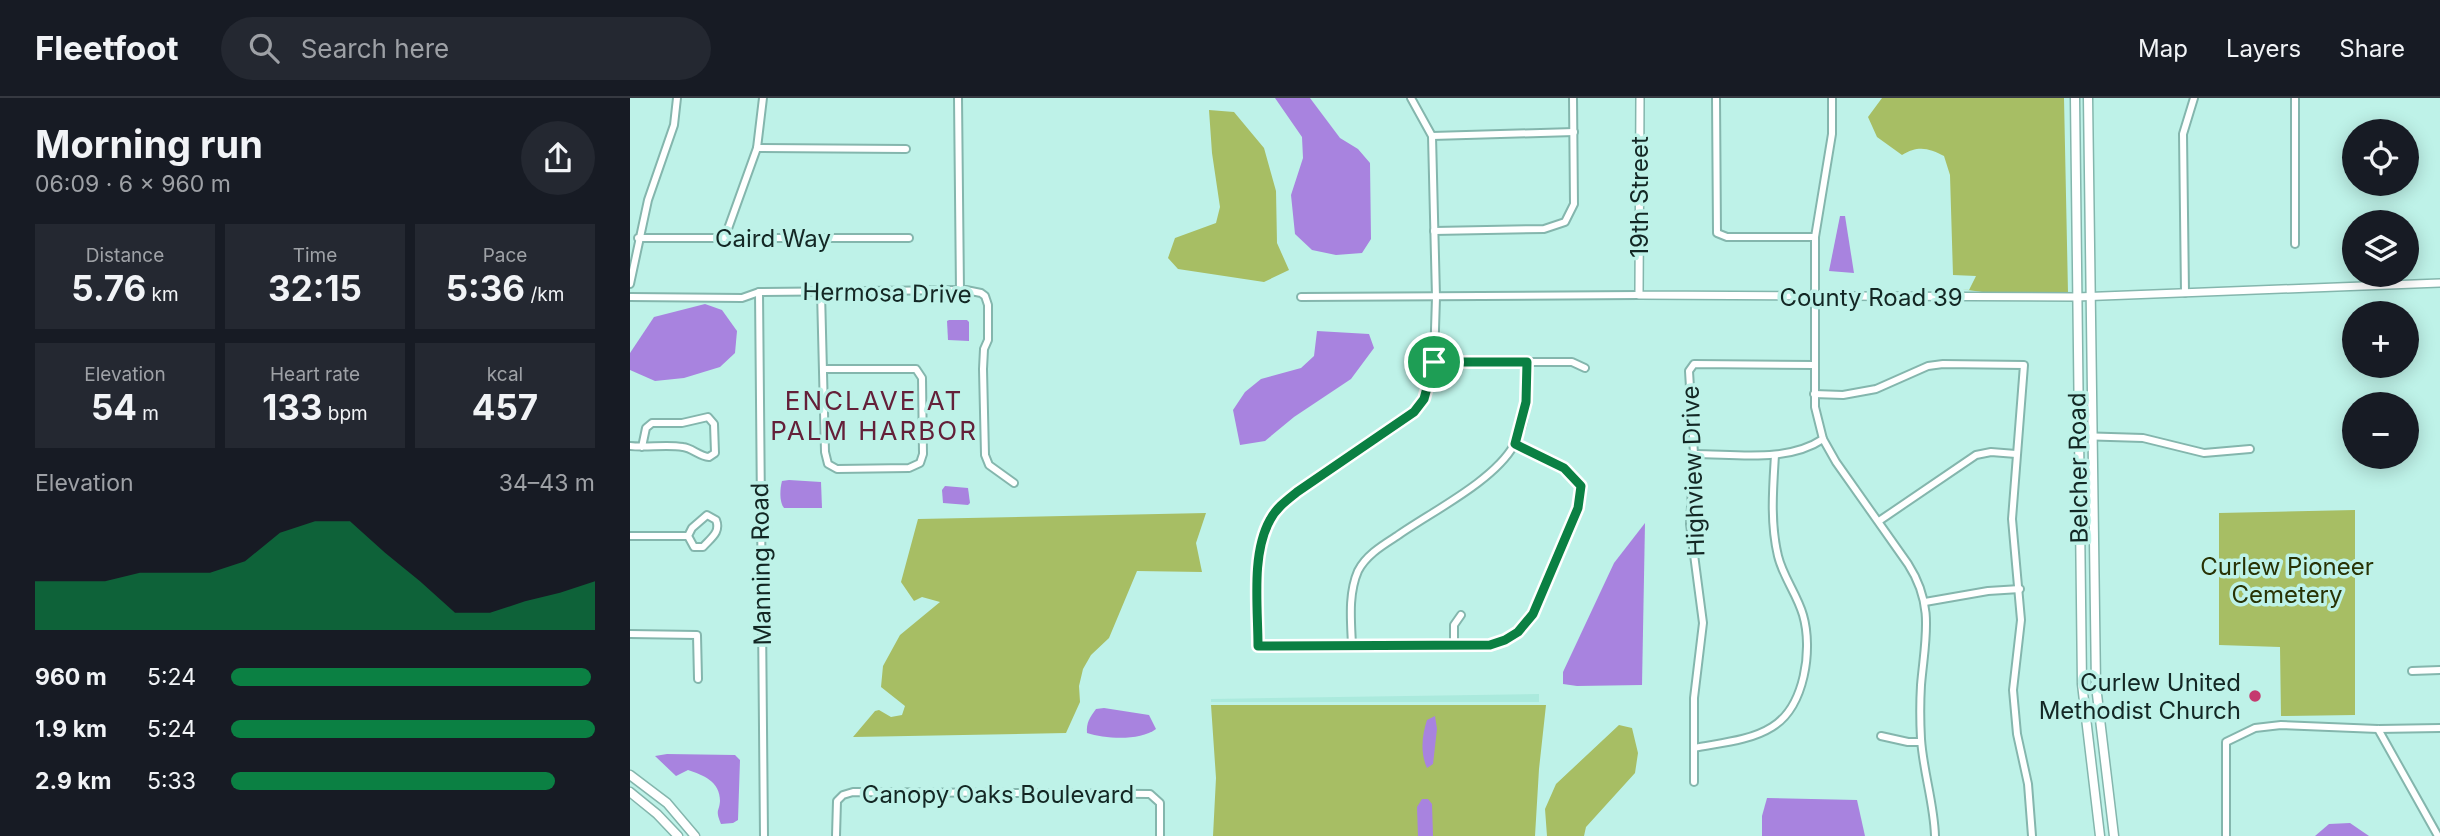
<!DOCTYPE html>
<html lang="en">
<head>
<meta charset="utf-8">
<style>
  body { margin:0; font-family:Inter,sans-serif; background:#242831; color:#f1f3f6; height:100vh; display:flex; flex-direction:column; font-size:26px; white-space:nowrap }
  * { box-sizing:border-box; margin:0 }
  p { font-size:23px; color:#9ea1a6 }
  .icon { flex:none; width:38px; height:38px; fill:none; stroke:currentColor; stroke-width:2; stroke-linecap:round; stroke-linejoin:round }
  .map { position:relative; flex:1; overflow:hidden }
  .sheet { display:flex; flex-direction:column; background:#171b24; width:630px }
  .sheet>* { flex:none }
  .controls { position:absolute; left:1712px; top:21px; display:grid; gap:14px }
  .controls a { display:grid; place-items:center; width:77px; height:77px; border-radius:50%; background:#171b24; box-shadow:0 4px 18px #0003; font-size:35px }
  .pin { position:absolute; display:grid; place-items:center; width:60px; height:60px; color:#fff; margin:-30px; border:4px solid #fff; border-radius:50%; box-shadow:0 2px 7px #0007 }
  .round { display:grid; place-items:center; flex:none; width:74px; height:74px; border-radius:37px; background:#242831 }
  .head { display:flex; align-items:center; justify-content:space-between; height:119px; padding:0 35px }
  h1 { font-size:38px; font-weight:700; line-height:52px }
  .metrics { display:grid; grid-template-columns:repeat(3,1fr); gap:10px; height:119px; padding:7px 35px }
  .metrics div { display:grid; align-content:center; border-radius:0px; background:#242831; text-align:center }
  .metrics b { font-size:35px; font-weight:700 }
  .metrics small { font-size:19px; font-weight:400 }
  .metrics p { font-size:19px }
  .chart { height:196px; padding:14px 35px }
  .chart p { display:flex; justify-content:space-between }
  .chart svg { width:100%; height:126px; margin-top:7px; fill:#0b8043; opacity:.7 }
  ul { padding:0 35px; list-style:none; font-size:23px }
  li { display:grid; grid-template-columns:112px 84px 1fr; align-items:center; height:52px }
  li i { height:18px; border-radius:9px; background:#0b8043 }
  header { display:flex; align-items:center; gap:42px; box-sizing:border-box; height:98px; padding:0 35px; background:#171b24; border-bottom:2px solid #363941 }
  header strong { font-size:33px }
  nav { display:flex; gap:38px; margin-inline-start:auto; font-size:24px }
  .search { width:490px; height:63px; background:#242831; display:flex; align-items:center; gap:18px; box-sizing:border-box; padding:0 24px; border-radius:38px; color:#9ea1a6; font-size:26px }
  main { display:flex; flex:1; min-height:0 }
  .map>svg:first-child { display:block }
</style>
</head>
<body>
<header>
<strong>Fleetfoot</strong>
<div class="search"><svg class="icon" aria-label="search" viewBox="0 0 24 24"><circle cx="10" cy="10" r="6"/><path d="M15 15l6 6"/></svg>Search here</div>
<nav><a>Map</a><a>Layers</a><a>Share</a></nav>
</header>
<main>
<section class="sheet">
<div class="head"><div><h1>Morning run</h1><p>06:09 · 6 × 960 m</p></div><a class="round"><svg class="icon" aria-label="share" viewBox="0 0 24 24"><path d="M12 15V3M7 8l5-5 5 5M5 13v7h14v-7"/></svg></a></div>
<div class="metrics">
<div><p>Distance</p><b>5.76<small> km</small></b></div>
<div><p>Time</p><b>32:15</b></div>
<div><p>Pace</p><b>5:36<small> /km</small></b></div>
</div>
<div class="metrics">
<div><p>Elevation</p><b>54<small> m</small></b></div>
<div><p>Heart rate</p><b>133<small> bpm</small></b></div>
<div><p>kcal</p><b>457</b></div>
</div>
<div class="chart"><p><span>Elevation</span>34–43 m</p>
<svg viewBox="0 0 160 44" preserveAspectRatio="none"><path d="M0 44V27L10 27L20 27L30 24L40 24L50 24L60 20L70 10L80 6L90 6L100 17L110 27L120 38L130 38L140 34L150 31L160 27V44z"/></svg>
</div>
<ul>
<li><b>960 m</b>5:24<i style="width:99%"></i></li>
<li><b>1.9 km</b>5:24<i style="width:100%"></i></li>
<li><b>2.9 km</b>5:33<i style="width:89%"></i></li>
</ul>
</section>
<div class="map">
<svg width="1810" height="738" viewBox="0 0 1810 738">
  <rect width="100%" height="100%" fill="#bef2e8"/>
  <!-- built -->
  <polygon fill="#abeadd" points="909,596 909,604 581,604 581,601"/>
  <!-- green -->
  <g fill="#a7be64">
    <path d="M 1252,0 L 1434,0 L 1438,195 L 1360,195 L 1330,191 L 1339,192 L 1346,178 L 1323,177 L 1320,77 L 1314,58 C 1299,50 1288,47 1272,57 L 1247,39 L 1238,19 Z"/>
    <polygon points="579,12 604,14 634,50 646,93 647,145 659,172 634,184 548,171 538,160 545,140 586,125 590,109 582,55"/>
    <polygon points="1725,412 1725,617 1651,618 1650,549 1589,547 1589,415"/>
    <polygon points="576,415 566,445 572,474 507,473 479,540 461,557 453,571 449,588 450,604 436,635 223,639 245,613 249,612 261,619 272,617 275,608 251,589 253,568 270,537 310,504 292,499 284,503 271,484 288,421"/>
    <polygon points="581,607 916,607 909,671 905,738 583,738 586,680"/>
    <polygon points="989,627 1002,630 1008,655 1005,675 956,729 954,738 917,738 915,711 926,686"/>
  </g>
  <!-- water -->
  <g fill="#a883df">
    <polygon points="645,0 680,0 710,40 728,51 740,65 741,141 732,155 706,157 682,152 665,136 661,97 673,60 672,39"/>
    <polygon points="1210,118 1215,118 1224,175 1199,173"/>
    <polygon points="75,206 92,212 107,233 105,255 90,269 54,280 25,283 0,272 0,255 24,219"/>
    <polygon points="319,222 337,222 339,224 339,243 318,242 317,223"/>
    <polygon points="687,233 739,236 744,250 721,281 664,319 635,343 610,347 603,312 615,294 631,281 671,270 684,258"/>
    <path d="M 159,382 L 191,384 L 192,410 L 154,410 C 149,404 150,390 152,383 Z"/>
    <polygon points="315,388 338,390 340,405 338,407 313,405 312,392"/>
    <polygon points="1015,425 1012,587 947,588 933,586 933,574 984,465"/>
    <path d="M 474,610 L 519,617 L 526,631 C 510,643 476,641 457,635 C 456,625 460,619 466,611 Z"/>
    <path d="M 805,618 L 807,631 L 803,666 L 797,670 C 790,655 792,637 797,622 Z"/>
    <path d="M 37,656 L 105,657 L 110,662 L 108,722 L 103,725 L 91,726 C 85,711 89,715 90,703 C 90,683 73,677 58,672 L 46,678 L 25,658 Z"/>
    <polygon points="1137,700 1227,702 1235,738 1132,738 1132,718"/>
    <polygon points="792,701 798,701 802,706 803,738 788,738 787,709"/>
    <polygon points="1720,725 1739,738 1685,738 1699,726"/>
  </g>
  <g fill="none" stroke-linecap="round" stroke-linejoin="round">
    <defs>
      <g id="minor">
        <polyline points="328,0 330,193"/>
        <path d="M 781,0 L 802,38 L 806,199 L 804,264 L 795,301 L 784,314 L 667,394 C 657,402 646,410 640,422 C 620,458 628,508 628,548 L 860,547 L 875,542 L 888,534 L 903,516 L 948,410 L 951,388 L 934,370 L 885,346"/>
        <polyline points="1086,0 1087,135 1097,139 1185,139"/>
        <path d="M 1202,0 L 1202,36 L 1185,139 L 1185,309 L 1193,341 L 1206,364 L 1278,466 C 1305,508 1295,540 1291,587 C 1290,604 1290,623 1291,641 C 1293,673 1304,705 1305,738"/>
        <polyline points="1665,0 1665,146"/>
        <polyline points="802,38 944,34"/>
        <polyline points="127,50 276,51"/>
        <polyline points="804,133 914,131 935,124 944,106 943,0"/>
        <polyline points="95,139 127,50 133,0"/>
        <polyline points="8,140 279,140"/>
        <polyline points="0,186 18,102 44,27 47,0"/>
        <polyline points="129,194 134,738"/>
        <polyline points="191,194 195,354 198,366 207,371 279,370 290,365 293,356 292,280 286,271 194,271"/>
        <polyline points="1555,195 1553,36 1564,0"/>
        <polyline points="0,199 112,200 129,194 336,192 351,195 355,198 358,207 358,242 354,251 353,271 355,357 359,367 384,385"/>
        <polyline points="671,199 1009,197"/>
        <polyline points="804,264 942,264 955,270"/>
        <polyline points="1184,296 1213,297 1246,291 1298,268 1313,266 1394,267 1382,421 1391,522 1383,592 1387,636 1398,686 1402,738"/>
        <polyline points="1448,338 1513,340 1574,355 1620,351"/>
        <path d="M 0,348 C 17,350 36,346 53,349 C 62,350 69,358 79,359 L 85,355 L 84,326 L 78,319 L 52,325 L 22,325 L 16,330 L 12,349"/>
        <path d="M 1064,356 C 1106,356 1157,365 1193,341"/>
        <path d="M 77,417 L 86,422 C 91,434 81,440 73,449 L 64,449 L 58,438 L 62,430 Z"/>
        <polyline points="1249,423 1346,357 1361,354 1386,356"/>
        <polyline points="0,438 58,438"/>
        <polyline points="1295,504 1358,493 1390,491"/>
        <polyline points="0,536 67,537 68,581"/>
        <path d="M 722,547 C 721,523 718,496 728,473 C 736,457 753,447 767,438 C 801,414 864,383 884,347 C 898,323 897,291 897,264"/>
        <polyline points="824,547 824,527 831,517"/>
        <polyline points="1782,573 1810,572"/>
        <polyline points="1748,631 1808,738"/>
        <polyline points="1251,638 1278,644 1291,644"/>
        <path d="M 1064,650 C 1089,645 1120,643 1142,629 C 1175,609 1183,551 1173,517 C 1167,496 1153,479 1148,458 C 1140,425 1143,390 1145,357"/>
        <polyline points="1064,684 1064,600 1073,525 1060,426 1064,356 1059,273 1064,266 1184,267"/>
        <polyline points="206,738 207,703 213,697 223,694 520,696 530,705 530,738"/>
        <polyline points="1596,738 1596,644 1625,630 1651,627 1748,631 1810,630"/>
      </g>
      <polyline id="tertiary" points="1010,0 1009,197 1447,199 1810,185"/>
      <g id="secondary">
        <polyline points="1445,0 1452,586 1470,738"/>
        <polyline points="1458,0 1466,588 1484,738"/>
        <polyline points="0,677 37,705 65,738"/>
        <polyline points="0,694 27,716 48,738"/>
      </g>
    </defs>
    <!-- minor casing -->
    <use href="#minor" stroke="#84b6ad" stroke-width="10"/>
    <!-- tertiary casing -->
    <use href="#tertiary" stroke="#84b6ad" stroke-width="10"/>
    <!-- secondary casing -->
    <use href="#secondary" stroke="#84b6ad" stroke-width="11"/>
    <!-- minor -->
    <use href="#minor" stroke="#fff" stroke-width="6"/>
    <!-- tertiary -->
    <use href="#tertiary" stroke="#fff" stroke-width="7"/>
    <!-- secondary -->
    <use href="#secondary" stroke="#fff" stroke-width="8"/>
  </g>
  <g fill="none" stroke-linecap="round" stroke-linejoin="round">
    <defs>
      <path id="route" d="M 804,264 L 897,264 L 896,304 L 885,346 L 934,370 L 951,388 L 948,410 L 903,516 L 888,534 L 875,542 L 860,547 L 628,548 C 628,509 621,456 640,422 C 646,410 657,402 667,394 L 784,314 L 794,301 Z"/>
    </defs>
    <!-- route casing -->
    <use href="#route" stroke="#fff" stroke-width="14"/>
    <!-- route -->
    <use href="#route" stroke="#0b8043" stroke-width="9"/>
  </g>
  <!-- markers -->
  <circle fill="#c53a6f" stroke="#bef2e8" stroke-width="2.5" cx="1625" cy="598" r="7"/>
  <g text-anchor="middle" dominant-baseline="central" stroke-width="7" stroke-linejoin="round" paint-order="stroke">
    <!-- street labels -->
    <g font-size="24" fill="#132724" stroke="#bef2e8">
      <text transform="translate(1009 99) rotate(-90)">19th Street</text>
      <text x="143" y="140">Caird Way</text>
      <text transform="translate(257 195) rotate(1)">Hermosa Drive</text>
      <text x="1241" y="199">County Road 39</text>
      <text transform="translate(1448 370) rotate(-91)">Belcher Road</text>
      <text transform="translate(1063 373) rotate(-92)">Highview Drive</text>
      <text transform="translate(131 466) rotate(-91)">Manning Road</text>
      <text x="368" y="696">Canopy Oaks Boulevard</text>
    </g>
    <!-- park labels -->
    <g font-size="24" fill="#283204" stroke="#bef2e8">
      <text x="1657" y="468">Curlew Pioneer<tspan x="1657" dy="28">Cemetery</tspan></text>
    </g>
    <!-- poi labels -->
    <g font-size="24" fill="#132724" stroke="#bef2e8" text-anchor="end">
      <text x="1611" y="584">Curlew United<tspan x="1611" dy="28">Methodist Church</tspan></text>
    </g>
    <!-- neighbourhood labels -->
    <g font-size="26" letter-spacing="2" fill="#642039" stroke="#bef2e8">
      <text x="244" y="302">ENCLAVE AT<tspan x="244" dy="30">PALM HARBOR</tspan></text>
    </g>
  </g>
</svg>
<div class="controls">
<a><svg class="icon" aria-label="locate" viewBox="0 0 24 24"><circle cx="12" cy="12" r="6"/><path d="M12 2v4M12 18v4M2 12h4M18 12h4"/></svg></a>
<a><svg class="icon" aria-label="layers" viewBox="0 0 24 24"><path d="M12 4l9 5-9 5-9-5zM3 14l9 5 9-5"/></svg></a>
<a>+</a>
<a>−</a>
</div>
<div class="pin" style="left:804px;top:264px;background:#1e9e55"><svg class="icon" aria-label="arrive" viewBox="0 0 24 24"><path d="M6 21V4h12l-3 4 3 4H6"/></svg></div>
</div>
</main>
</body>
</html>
